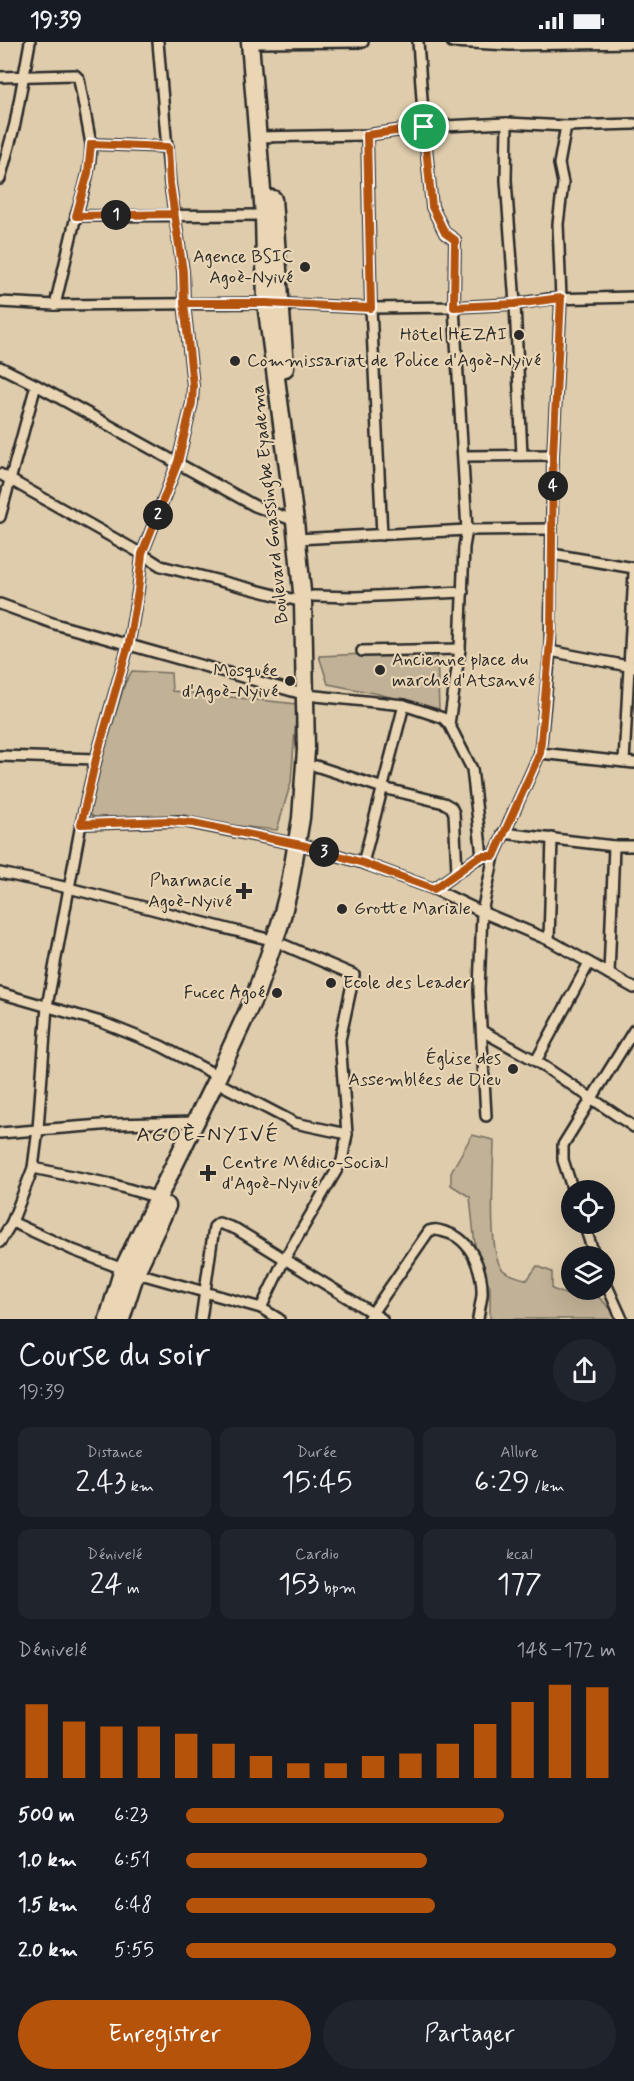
<!DOCTYPE html>
<html lang="fr">
<head>
<meta charset="utf-8">
<style>
  body { margin:0; font-family:Mynerve,sans-serif; background:#20242c; color:#f1f3f6; height:100vh; display:flex; flex-direction:column; font-size:22px; white-space:nowrap }
  * { box-sizing:border-box; margin:0 }
  p { font-size:20px; color:#9ea1a6 }
  .icon { flex:none; width:33px; height:33px; fill:none; stroke:currentColor; stroke-width:2; stroke-linecap:round; stroke-linejoin:round }
  .map { position:relative; height:1277px; overflow:hidden }
  .details { display:flex; flex-direction:column; background:#171b24; flex:1 }
  .details>* { flex:none }
  .controls { position:absolute; left:561px; top:1138px; display:grid; gap:12px }
  .controls a { display:grid; place-items:center; width:54px; height:54px; border-radius:50%; background:#171b24; box-shadow:0 6px 24px #0002; font-size:30px }
  .pin { position:absolute; display:grid; place-items:center; width:51px; height:51px; color:#fff; margin:-26px; border:3px solid #fff; border-radius:50%; box-shadow:0 2px 6px #0007 }
  .km { position:absolute; width:30px; height:30px; margin:-15px; border-radius:50%; background:#222; color:#fff; font-size:16px; line-height:30px; text-align:center }
  .round { display:grid; place-items:center; flex:none; width:63px; height:63px; border-radius:32px; background:#20242c }
  .overview { display:flex; align-items:center; justify-content:space-between; height:102px; padding:0 18px }
  h1 { font-size:33px; font-weight:600; line-height:45px }
  .figures { display:grid; grid-template-columns:repeat(3,1fr); gap:9px; height:102px; padding:6px 18px }
  .figures div { display:grid; align-content:center; border-radius:12px; background:#20242c; text-align:center }
  .figures b { font-size:30px; font-weight:600 }
  .figures small { font-size:16px; font-weight:400 }
  .figures p { font-size:16px }
  .chart { height:168px; padding:12px 18px }
  .chart p { display:flex; justify-content:space-between }
  .chart svg { width:100%; height:108px; margin-top:6px; stroke:#b45309; stroke-width:6 }
  .primary-button { display:flex; gap:12px; margin-top:auto; padding:12px 18px }
  .primary-button a { flex:1; height:69px; border-radius:36px; background:#b45309; color:#fff; font-size:24px; font-weight:600; line-height:69px; text-align:center }
  .primary-button a+a { background:#20242c; color:#f1f3f6 }
  ul { padding:0 18px; list-style:none; font-size:20px }
  li { display:grid; grid-template-columns:96px 72px 1fr; align-items:center; height:45px }
  li i { height:15px; border-radius:8px; background:#b45309 }
  .status { display:flex; justify-content:space-between; align-items:center; height:42px; padding:0 30px; background:#171b24; direction:ltr }
  .status svg { height:16px; fill:currentColor }
  .map>svg:first-child { display:block }
</style>
</head>
<body>
<div class="status"><b>19:39</b><svg viewBox="0 0 49 12"><path d="M0 12V9h3v3zM5 12V6h3v6zM10 12V3h3v9zM15 12V0h3v12zM26 1h20v11H26zM47 4h2v5h-2z"/></svg></div>
<div class="map">
<svg width="634" height="1277" viewBox="0 0 634 1277">
  <rect width="100%" height="100%" fill="#dfccac"/>
  <filter id="ink" filterUnits="userSpaceOnUse"><feTurbulence type="fractalNoise" baseFrequency=".0167" numOctaves="2"/><feDisplacementMap in="SourceGraphic" scale="12" xChannelSelector="R" yChannelSelector="G"/><feConvolveMatrix kernelMatrix="1 2 1 2 8 2 1 2 1" color-interpolation-filters="sRGB"/></filter>
  <g filter="url(#ink)">
    <!-- green -->
    <g fill="#c1b196" stroke="#766e60" stroke-width="1.5">
      <polygon points="437,609 439,667 374,651 328,642 319,614"/>
      <polygon points="132,629 171,631 172,649 297,662 291,740 277,788 167,777 100,781 86,768 125,641"/>
      <path d="M 472,1093 L 494,1098 C 494,1124 487,1209 502,1227 C 507,1233 520,1235 527,1238 L 537,1224 L 552,1230 L 552,1247 L 575,1256 L 584,1248 L 591,1248 L 611,1267 L 614,1277 L 490,1277 L 490,1244 L 477,1223 L 470,1155 L 451,1143 L 451,1130 Z"/>
    </g>
    <g fill="none" stroke-linecap="round" stroke-linejoin="round">
      <defs>
        <g id="street">
          <polyline points="418,0 424,85 432,165 445,191 455,198 454,265 467,488 464,505 460,607 449,682"/>
          <polyline points="452,0 510,3 634,1"/>
          <polyline points="258,1 363,0"/>
          <path d="M 0,35 L 75,33 L 79,37 L 91,102 C 91,127 83,150 76,174"/>
          <polyline points="507,81 506,138 515,262 522,413"/>
          <polyline points="367,93 371,266 382,493"/>
          <polyline points="257,95 367,93 424,85 507,81 566,84 634,82"/>
          <polyline points="91,102 168,105"/>
          <polyline points="0,137 15,82 30,0"/>
          <polyline points="0,260 55,263 266,261 371,266 454,265 515,262 549,257 634,255"/>
          <polyline points="55,263 76,174 264,173"/>
          <polyline points="0,325 36,343 255,464 295,479"/>
          <polyline points="464,414 553,413"/>
          <polyline points="0,432 142,512 161,524 303,560"/>
          <polyline points="0,475 36,343"/>
          <polyline points="297,497 467,488 552,487"/>
          <polyline points="552,512 634,526"/>
          <polyline points="313,554 355,555 463,550"/>
          <polyline points="0,562 55,582 306,653 404,663 443,676 449,682 472,727 482,814"/>
          <polyline points="362,609 460,607"/>
          <polyline points="550,609 633,625"/>
          <polyline points="540,711 634,721"/>
          <polyline points="0,714 96,717"/>
          <polyline points="624,720 634,530"/>
          <polyline points="316,724 383,746 444,761 451,765 454,771 457,829"/>
          <polyline points="81,782 181,779 306,804 363,821 434,847 482,870 549,898 634,946"/>
          <polyline points="503,791 614,804 634,804"/>
          <polyline points="363,821 404,663"/>
          <path d="M 0,831 C 93,849 184,877 276,899"/>
          <polyline points="434,847 476,817 488,814"/>
          <polyline points="549,898 552,796"/>
          <polyline points="609,932 614,804"/>
          <polyline points="0,951 101,980 161,1004 218,1034"/>
          <polyline points="482,989 536,1019 634,1085"/>
          <polyline points="536,1019 589,921"/>
          <polyline points="224,1044 295,1081 347,1092"/>
          <polyline points="486,1074 479,948 482,870 494,814 540,711 550,609 553,413 561,256 558,182 563,141 559,122 566,84"/>
          <polyline points="0,1091 114,1082 196,1080"/>
          <polyline points="33,1126 111,1142 159,1156"/>
          <polyline points="573,1149 563,1118 563,1103 634,988"/>
          <polyline points="12,1180 73,1208 123,1227 261,1266 279,1277"/>
          <polyline points="584,1182 595,1215"/>
          <polyline points="0,1200 12,1180 33,1126 38,1087 47,964 81,782 96,717 129,601 138,549 142,512 178,420 192,361 193,344 184,261 183,229 170,142 158,0"/>
          <polyline points="604,1237 622,1277"/>
          <polyline points="261,1266 284,1218 342,1119 347,1092 340,998 354,933 284,903"/>
          <polyline points="201,1277 214,1185 219,1181 236,1187 382,1277"/>
          <path d="M 368,1277 L 429,1189 C 436,1186 441,1189 448,1191 C 472,1198 483,1230 482,1253 C 481,1261 479,1269 478,1277"/>
        </g>
        <g id="highway">
          <polyline points="273,157 285,326"/>
          <polyline points="108,1277 123,1227 218,1034 256,951 280,882 289,847 301,776 306,708 303,560 295,479 266,261 264,173 250,0"/>
          <polyline points="121,1277 136,1230 167,1164"/>
        </g>
      </defs>
      <!-- street casing -->
      <use href="#street" stroke="#2b2b2b" stroke-width="14"/>
      <!-- highway casing -->
      <use href="#highway" stroke="#2b2b2b" stroke-width="21"/>
      <!-- street -->
      <use href="#street" stroke="#ead6b4" stroke-width="9"/>
      <!-- highway -->
      <use href="#highway" stroke="#ead6b4" stroke-width="16"/>
    </g>
  </g>
  <g fill="none" stroke-linecap="round" stroke-linejoin="round" filter="url(#ink)">
    <defs>
      <polyline id="route" points="424,85 367,93 371,266 266,261 184,261 183,229 174,172 76,174 88,131 91,102 168,105 170,142 183,229 184,261 193,344 192,361 178,420 142,512 138,549 129,601 96,717 81,782 169,779 193,781 306,804 363,821 434,847 476,817 482,814 494,814 540,711 551,589 553,413 561,256 515,262 454,265 455,198 445,191 432,165 424,85"/>
    </defs>
    <!-- route casing -->
    <use href="#route" stroke="#fff" stroke-width="12"/>
    <!-- route -->
    <use href="#route" stroke="#b45309" stroke-width="8"/>
  </g>
  <!-- markers -->
  <g fill="#2b2b2b" stroke="#ead6b4" stroke-width="2">
    <circle cx="305" cy="225" r="6"/>
    <circle cx="519" cy="293" r="6"/>
    <circle cx="235" cy="319" r="6"/>
    <circle cx="380" cy="628" r="6"/>
    <circle cx="290" cy="639" r="6"/>
    <path d="M241 840h6v6h6v6h-6v6h-6v-6h-6v-6h6z"/>
    <circle cx="342" cy="867" r="6"/>
    <circle cx="331" cy="941" r="6"/>
    <circle cx="277" cy="951" r="6"/>
    <circle cx="513" cy="1027" r="6"/>
    <path d="M205 1122h6v6h6v6h-6v6h-6v-6h-6v-6h6z"/>
  </g>
  <g text-anchor="middle" dominant-baseline="central" stroke-width="4.5" stroke-linejoin="round" paint-order="stroke">
    <!-- poi labels -->
    <g font-size="18" fill="#2b2b2b" stroke="#ead6b4" text-anchor="end">
      <text x="293" y="215">Agence BSIC<tspan x="293" dy="21">Agoè-Nyivé</tspan></text>
      <text x="507" y="293">Hôtel HEZAI</text>
      <text x="247" y="319" text-anchor="start">Commissariat de Police d'Agoè-Nyivé</text>
      <text x="392" y="618" text-anchor="start">Ancienne place du<tspan x="392" dy="21">marché d'Atsanvé</tspan></text>
      <text x="278" y="629">Mosquée<tspan x="278" dy="21">d'Agoè-Nyivé</tspan></text>
      <text x="232" y="839">Pharmacie<tspan x="232" dy="21">Agoè-Nyivé</tspan></text>
      <text x="354" y="867" text-anchor="start">Grotte Mariale</text>
      <text x="343" y="941" text-anchor="start">Ecole des Leader</text>
      <text x="265" y="951">Fucec Agoé</text>
      <text x="501" y="1017">Église des<tspan x="501" dy="21">Assemblées de Dieu</tspan></text>
      <text x="222" y="1121" text-anchor="start">Centre Médico-Social<tspan x="222" dy="21">d'Agoè-Nyivé</tspan></text>
    </g>
    <!-- street labels -->
    <g font-size="18" fill="#2b2b2b" stroke="#ead6b4">
      <text transform="translate(270 462) rotate(-96)">Boulevard Gnassingbe Eyadema</text>
    </g>
    <!-- quarter labels -->
    <g font-size="21" letter-spacing="1.5" fill="#2b2b2b" stroke="#ead6b4">
      <text x="208" y="1093">AGOÈ-NYIVÉ</text>
    </g>
  </g>
</svg>
<div class="controls">
<a><svg class="icon" aria-label="locate" viewBox="0 0 24 24"><circle cx="12" cy="12" r="6"/><path d="M12 2v4M12 18v4M2 12h4M18 12h4"/></svg></a>
<a><svg class="icon" aria-label="layers" viewBox="0 0 24 24"><path d="M12 4l9 5-9 5-9-5zM3 14l9 5 9-5"/></svg></a>
</div>
<div class="pin" style="left:424px;top:85px;background:#1e9e55"><svg class="icon" aria-label="arrive" viewBox="0 0 24 24"><path d="M6 21V4h12l-3 4 3 4H6"/></svg></div>
<b class="km" style="left:116px;top:173px">1</b>
<b class="km" style="left:158px;top:473px">2</b>
<b class="km" style="left:324px;top:810px">3</b>
<b class="km" style="left:553px;top:444px">4</b>
</div>
<section class="details">
<div class="overview"><div><h1>Course du soir</h1><p>19:39</p></div><a class="round"><svg class="icon" aria-label="share" viewBox="0 0 24 24"><path d="M12 15V3M7 8l5-5 5 5M5 13v7h14v-7"/></svg></a></div>
<div class="figures">
<div><p>Distance</p><b>2.43<small> km</small></b></div>
<div><p>Durée</p><b>15:45</b></div>
<div><p>Allure</p><b>6:29<small> /km</small></b></div>
</div>
<div class="figures">
<div><p>Dénivelé</p><b>24<small> m</small></b></div>
<div><p>Cardio</p><b>153<small> bpm</small></b></div>
<div><p>kcal</p><b>177</b></div>
</div>
<div class="chart"><p><span>Dénivelé</span>148–172 m</p>
<svg viewBox="0 0 160 44" preserveAspectRatio="none"><path d="M5 44V14M15 44V21M25 44V23M35 44V23M45 44V26M55 44V30M65 44V35M75 44V38M85 44V38M95 44V35M105 44V34M115 44V30M125 44V22M135 44V13M145 44V6M155 44V7"/></svg>
</div>
<ul>
<li><b>500 m</b>6:23<i style="width:74%"></i></li>
<li><b>1.0 km</b>6:51<i style="width:56%"></i></li>
<li><b>1.5 km</b>6:48<i style="width:58%"></i></li>
<li><b>2.0 km</b>5:55<i style="width:100%"></i></li>
</ul>
<div class="primary-button"><a>Enregistrer</a><a>Partager</a></div>
</section>
</body>
</html>
